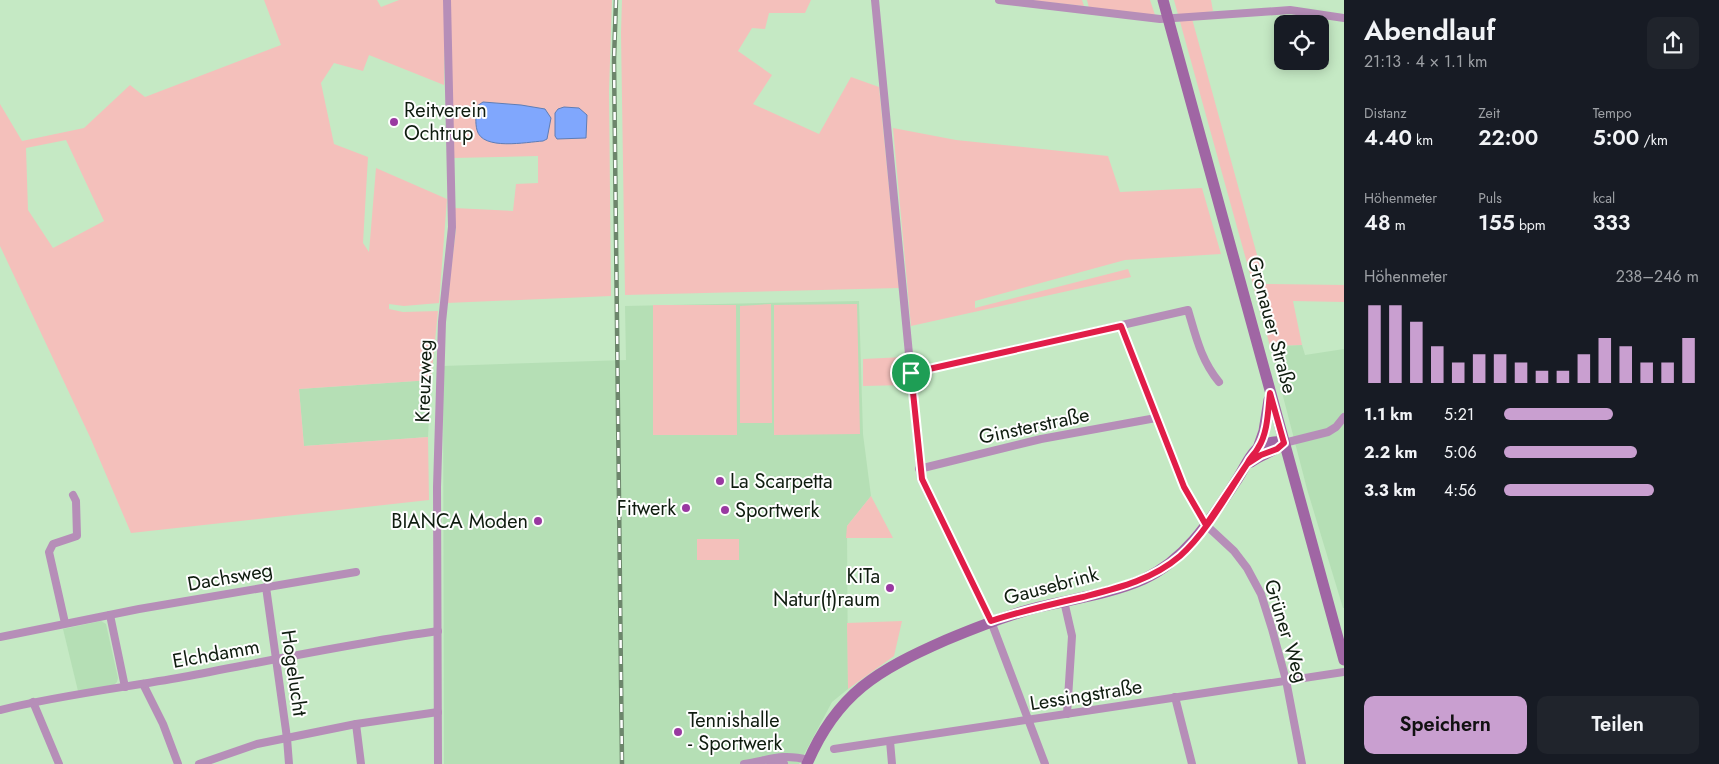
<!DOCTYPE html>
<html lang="de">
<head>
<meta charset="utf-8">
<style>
  body { margin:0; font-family:Jost,sans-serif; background:#20242c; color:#f1f3f6; height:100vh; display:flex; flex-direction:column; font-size:19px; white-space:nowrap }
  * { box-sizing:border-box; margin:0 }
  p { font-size:16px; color:#9ea1a6 }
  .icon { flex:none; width:28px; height:28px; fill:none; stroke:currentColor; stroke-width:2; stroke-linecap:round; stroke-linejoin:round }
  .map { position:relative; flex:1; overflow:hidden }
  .drawer { display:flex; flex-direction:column; background:#171b24; width:375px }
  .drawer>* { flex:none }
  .controls { position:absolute; left:1274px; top:15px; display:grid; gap:10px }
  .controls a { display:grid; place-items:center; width:55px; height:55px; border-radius:10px; background:#171b24; box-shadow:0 2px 12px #0003; font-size:25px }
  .pin { position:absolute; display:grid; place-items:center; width:42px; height:42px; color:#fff; margin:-21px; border:2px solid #fff; border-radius:50%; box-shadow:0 1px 5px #0007 }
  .round { display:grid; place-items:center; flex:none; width:52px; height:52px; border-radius:10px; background:#20242c }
  .summary { display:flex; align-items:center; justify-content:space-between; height:85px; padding:0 20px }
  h1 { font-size:28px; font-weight:600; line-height:38px }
  .stats { display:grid; grid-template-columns:repeat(3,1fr); gap:8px; height:85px; padding:5px 20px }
  .stats div { display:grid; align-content:center }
  .stats b { font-size:21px; font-weight:600 }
  .stats small { font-size:14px; font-weight:400 }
  .stats p { font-size:14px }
  .chart { height:140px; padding:10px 20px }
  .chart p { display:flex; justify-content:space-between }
  .chart svg { width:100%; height:90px; margin-top:5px; stroke:#c99fd0; stroke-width:6 }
  .primary-button { display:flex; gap:10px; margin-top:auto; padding:10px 20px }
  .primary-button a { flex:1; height:58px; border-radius:10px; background:#c99fd0; color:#111; font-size:20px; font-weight:600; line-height:58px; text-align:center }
  .primary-button a+a { background:#20242c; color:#f1f3f6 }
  ul { padding:0 20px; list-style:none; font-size:16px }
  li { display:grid; grid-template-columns:80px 60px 1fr; align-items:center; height:38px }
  li i { height:12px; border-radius:6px; background:#c99fd0 }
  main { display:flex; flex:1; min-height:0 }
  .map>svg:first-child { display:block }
</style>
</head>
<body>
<main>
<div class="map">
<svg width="1344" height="764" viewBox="0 0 1344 764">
  <rect width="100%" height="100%" fill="#c5e9c4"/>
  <!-- built -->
  <g fill="#b5dfb5">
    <polygon points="859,301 863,434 871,496 847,526 848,689 832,702 799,764 444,764 443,366 626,360 625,306"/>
    <polygon points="1302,345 1305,355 1344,349 1344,608 1343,608 1307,489 1270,346"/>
    <polygon points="431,380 428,437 304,446 299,389"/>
    <polygon points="101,621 106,624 118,678 117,682 114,685 78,691 63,629"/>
  </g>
  <!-- green -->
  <g fill="#f4c0bb" fill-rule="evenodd">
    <path d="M 264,0 L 377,0 L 381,7 L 399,0 L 445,0 L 444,85 L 369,55 L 363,71 L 334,63 L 321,83 L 334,144 L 368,157 L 363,243 L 369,252 L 376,168 L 447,199 L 439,303 L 404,306 L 389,304 L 389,309 L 403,312 L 438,311 L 431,380 L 299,389 L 304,446 L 428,437 L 429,500 L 131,533 L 90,437 L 0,246 L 0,104 L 22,141 L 84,128 L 130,85 L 145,97 L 281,45 ZM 66,140 L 104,221 L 53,248 L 28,210 L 26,148 Z"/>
    <polygon points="450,0 612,0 609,91 611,296 447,303 456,229 454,208 513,211 516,184 538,183 538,156 453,158"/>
    <polygon points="622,0 811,0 805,13 769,13 765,29 752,28 738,51 772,75 753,104 819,134 851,77 879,87 899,288 625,295 621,33"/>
    <polygon points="1027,0 1082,0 1084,6"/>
    <polygon points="1087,0 1150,0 1155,15 1089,8"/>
    <polygon points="1174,0 1211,0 1213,11 1191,15 1265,284 1344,285 1344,302 1293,301 1302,345 1270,346"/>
    <polygon points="893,128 956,140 1108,156 1120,192 1202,188 1221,254 1125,260 975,301 975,308 1128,269 1131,277 911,326"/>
    <polygon points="771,304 772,423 740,423 740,306"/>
    <polygon points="857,304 860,434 774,435 774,305"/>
    <polygon points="653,305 736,305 737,435 653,435"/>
    <polygon points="904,357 907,385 863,386 863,359"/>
    <polygon points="871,496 893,538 846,538 847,526"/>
    <rect x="697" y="539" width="42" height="21"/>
    <polygon points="902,621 894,656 848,689 847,623"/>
  </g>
  <!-- water -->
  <g fill="#80a7fd" stroke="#5e7db6">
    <path d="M 483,102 L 521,105 L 545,109 L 551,118 L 547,139 L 543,141 C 527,142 482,151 477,130 C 475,123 476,114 477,106 Z"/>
    <polygon points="564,107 579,108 587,115 586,138 557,139 555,136 555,113 558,109"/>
  </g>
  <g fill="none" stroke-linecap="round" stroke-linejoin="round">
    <!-- street -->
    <g stroke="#b68eb8" stroke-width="8">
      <polyline points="875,0 921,479 989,616 1045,764"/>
      <polyline points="999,0 1160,19 1290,10 1344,18"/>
      <polyline points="1121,326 1184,487 1206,525 1234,551 1247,568 1261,594 1272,629 1286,680 1302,764"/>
      <path d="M 911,373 L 1188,310 C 1196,337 1201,360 1219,382"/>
      <polyline points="1284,443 1328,432 1336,427 1344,417"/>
      <polyline points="919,469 1041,439 1156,418"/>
      <polyline points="266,587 287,738 289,764"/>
      <polyline points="1064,601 1072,636 1067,714"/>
      <polyline points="110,615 125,687"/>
      <polyline points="65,623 49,552 53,544 77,536 76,501 73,495"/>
      <polyline points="0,637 139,609 356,572"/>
      <polyline points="143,684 163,724 178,764"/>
      <polyline points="1175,697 1192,764"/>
      <polyline points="33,702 59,764"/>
      <path d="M 0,710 C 60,695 122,688 183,677 C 268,661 353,643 438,631"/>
      <polyline points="356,724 361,764"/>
      <polyline points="890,741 892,764"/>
      <polyline points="834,749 1344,672"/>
      <polyline points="768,760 784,764"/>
      <polyline points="199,764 257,744 356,724 438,712"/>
      <polyline points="438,764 437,487 442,322 452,227 447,0"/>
      <path d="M 744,764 C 770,760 781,753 809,760"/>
    </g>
    <!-- secondary -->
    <g stroke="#a066a4" stroke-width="11">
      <polyline points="1163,0 1344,660"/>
      <polyline points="1258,448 1264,431 1269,400"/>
      <path d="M 1251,462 C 1261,454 1274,452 1284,443"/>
      <path d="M 807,764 C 837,693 878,670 946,640 C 977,627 1007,615 1039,607 C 1073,599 1113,593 1144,579 C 1187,559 1211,519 1236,481 C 1243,471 1248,458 1256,450 C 1264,443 1275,440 1284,443"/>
    </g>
    <defs>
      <polyline id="rail" points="616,0 614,60 622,764"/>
    </defs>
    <!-- rail casing -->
    <use href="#rail" stroke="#6d866c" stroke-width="4.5"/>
    <!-- rail -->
    <use href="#rail" stroke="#fefefe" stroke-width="2.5" stroke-dasharray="8" stroke-linecap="butt"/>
  </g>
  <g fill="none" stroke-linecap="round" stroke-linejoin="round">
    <defs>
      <path id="route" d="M 911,373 L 922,479 L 991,621 C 1021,611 1052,604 1083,597 C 1118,588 1152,580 1180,556 C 1207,532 1227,494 1247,464 C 1250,457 1255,454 1258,448 C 1268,433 1268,410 1270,393 L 1284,443 L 1277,449 L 1261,455 L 1247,464 L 1206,525 L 1184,487 L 1121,326 L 911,373"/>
    </defs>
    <!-- route casing -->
    <use href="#route" stroke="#fff" stroke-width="10"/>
    <!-- route -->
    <use href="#route" stroke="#e11d48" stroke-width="6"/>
  </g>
  <!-- markers -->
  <g fill="#9939a1" stroke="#fefefe" stroke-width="2">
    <circle cx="394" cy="122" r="5"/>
    <circle cx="720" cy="481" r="5"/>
    <circle cx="686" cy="508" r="5"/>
    <circle cx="725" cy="510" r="5"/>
    <circle cx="538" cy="521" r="5"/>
    <circle cx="890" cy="588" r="5"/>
    <circle cx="678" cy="732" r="5"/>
  </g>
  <g text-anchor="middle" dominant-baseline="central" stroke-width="4" stroke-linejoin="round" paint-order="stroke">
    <!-- poi labels -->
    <g font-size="20" fill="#0f1c0f" stroke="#fefefe" text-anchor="start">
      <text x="404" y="110">Reitverein<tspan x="404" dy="23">Ochtrup</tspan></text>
      <text x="730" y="481">La Scarpetta</text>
      <text x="676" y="508" text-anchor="end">Fitwerk</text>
      <text x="735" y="510">Sportwerk</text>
      <text x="528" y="521" text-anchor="end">BIANCA Moden</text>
      <text x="880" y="576" text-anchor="end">KiTa<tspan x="880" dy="23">Natur(t)raum</tspan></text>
      <text x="688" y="720">Tennishalle<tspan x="688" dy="23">- Sportwerk</tspan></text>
    </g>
    <!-- street labels -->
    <g font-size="20" fill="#0f1c0f" stroke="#fefefe">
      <text transform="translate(1272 325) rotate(75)">Gronauer Straße</text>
      <text transform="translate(424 381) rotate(-88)">Kreuzweg</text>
      <text transform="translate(1034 426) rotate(-12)">Ginsterstraße</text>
      <text transform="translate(230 577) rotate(-10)">Dachsweg</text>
      <text transform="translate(1051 586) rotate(-15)">Gausebrink</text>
      <text transform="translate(1286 631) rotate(73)">Grüner Weg</text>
      <text transform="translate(216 654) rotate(-10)">Elchdamm</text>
      <text transform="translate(294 673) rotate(82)">Hogelucht</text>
      <text transform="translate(1086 695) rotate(-9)">Lessingstraße</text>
    </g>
  </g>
</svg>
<div class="controls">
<a><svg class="icon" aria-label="locate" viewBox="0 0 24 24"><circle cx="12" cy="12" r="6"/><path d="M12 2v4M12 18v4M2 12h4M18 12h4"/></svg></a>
</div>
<div class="pin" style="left:911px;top:373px;background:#1e9e55"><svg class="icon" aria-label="arrive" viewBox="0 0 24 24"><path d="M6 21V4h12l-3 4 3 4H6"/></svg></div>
</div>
<section class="drawer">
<div class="summary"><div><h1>Abendlauf</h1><p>21:13 · 4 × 1.1 km</p></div><a class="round"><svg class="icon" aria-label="share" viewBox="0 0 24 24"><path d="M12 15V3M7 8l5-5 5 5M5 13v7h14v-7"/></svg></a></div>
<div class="stats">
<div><p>Distanz</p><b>4.40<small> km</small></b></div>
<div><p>Zeit</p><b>22:00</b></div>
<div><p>Tempo</p><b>5:00<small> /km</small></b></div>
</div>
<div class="stats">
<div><p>Höhenmeter</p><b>48<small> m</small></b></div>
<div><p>Puls</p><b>155<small> bpm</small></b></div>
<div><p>kcal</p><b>333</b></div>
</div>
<div class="chart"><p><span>Höhenmeter</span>238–246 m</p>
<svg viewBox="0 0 160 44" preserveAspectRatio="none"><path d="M5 44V6M15 44V6M25 44V14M35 44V26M45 44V34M55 44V30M65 44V30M75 44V34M85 44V38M95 44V38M105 44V30M115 44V22M125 44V26M135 44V34M145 44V34M155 44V22"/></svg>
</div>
<ul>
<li><b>1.1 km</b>5:21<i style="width:56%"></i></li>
<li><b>2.2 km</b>5:06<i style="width:68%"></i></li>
<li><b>3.3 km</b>4:56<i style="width:77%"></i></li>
</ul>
<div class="primary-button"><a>Speichern</a><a>Teilen</a></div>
</section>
</main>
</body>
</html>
